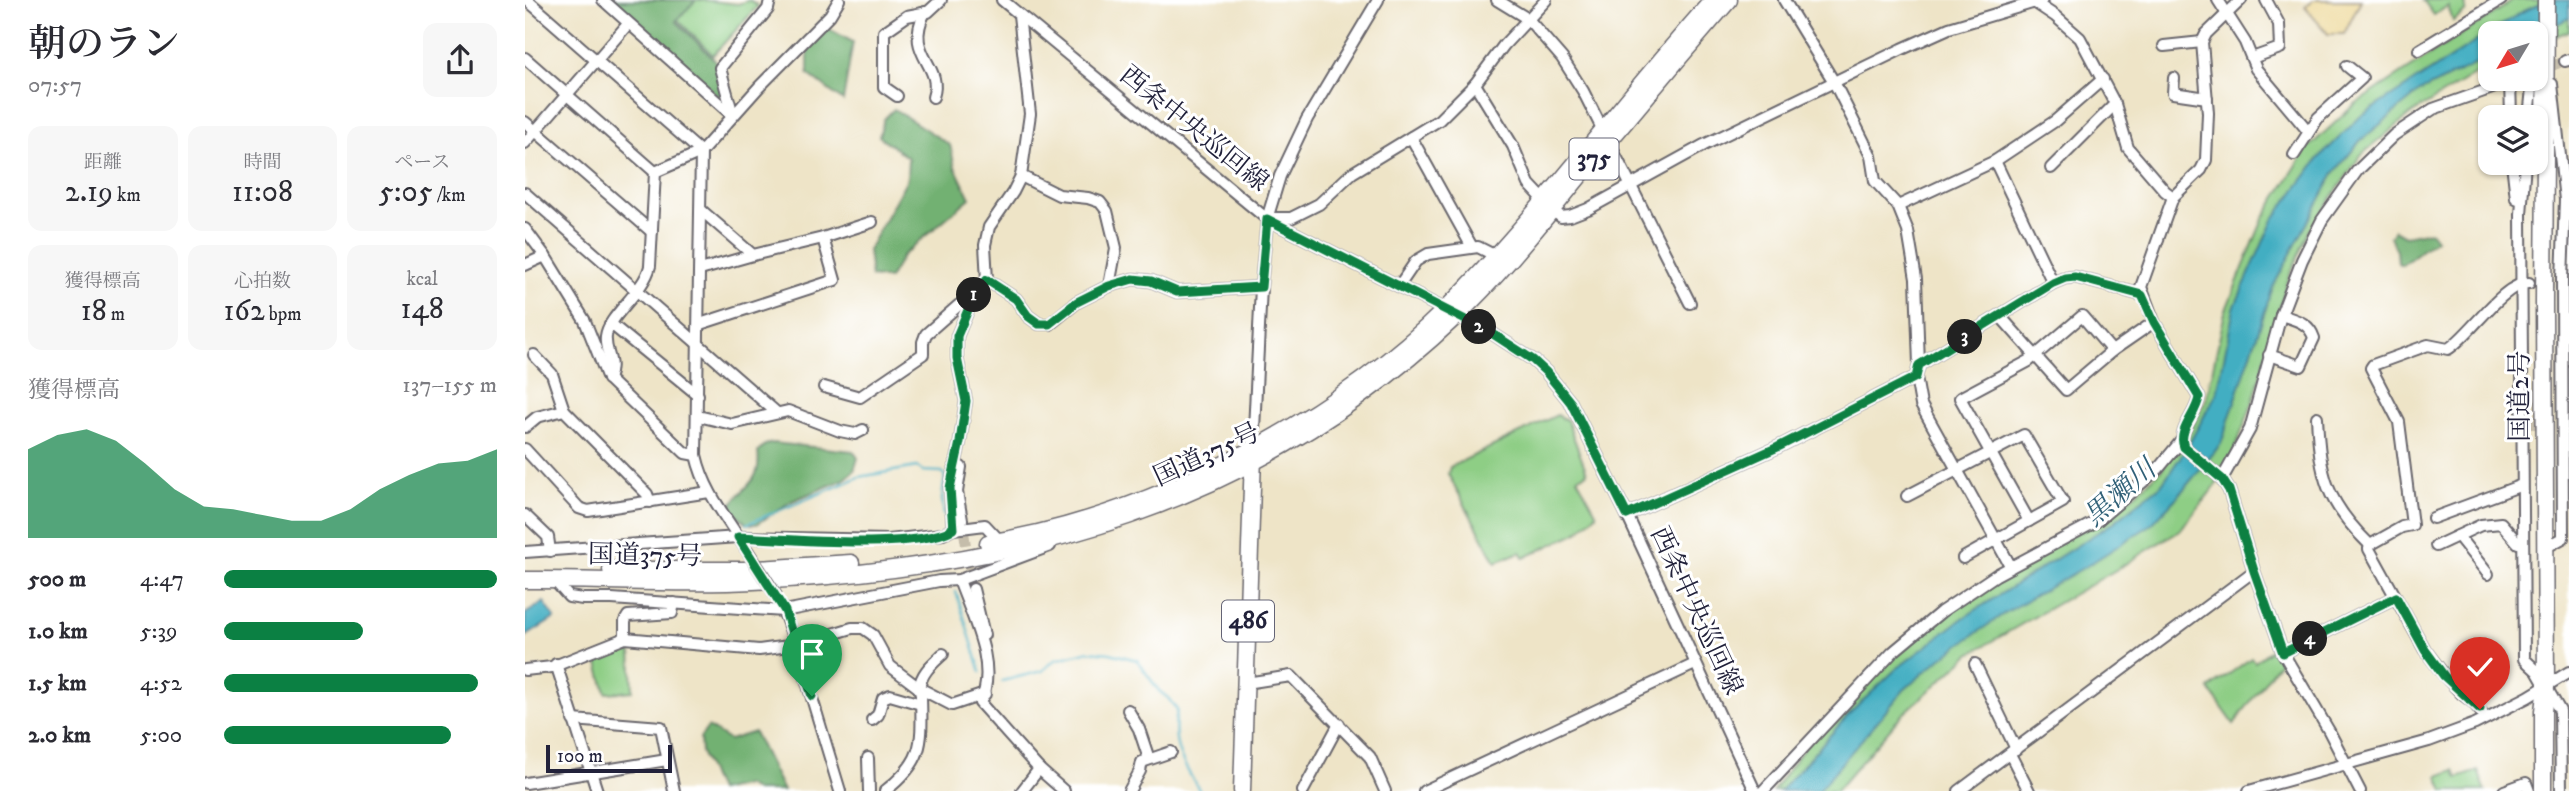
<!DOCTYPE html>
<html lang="ja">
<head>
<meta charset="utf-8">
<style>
  body { margin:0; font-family:"IM FELL DW Pica","Noto Serif JP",serif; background:#f7f7f7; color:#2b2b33; height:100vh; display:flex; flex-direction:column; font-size:26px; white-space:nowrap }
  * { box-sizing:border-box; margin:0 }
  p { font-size:23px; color:#7c7c81 }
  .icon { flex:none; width:38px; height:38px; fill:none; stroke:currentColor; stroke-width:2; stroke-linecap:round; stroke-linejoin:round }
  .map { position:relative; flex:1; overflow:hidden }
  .details { display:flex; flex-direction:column; background:#fff; width:525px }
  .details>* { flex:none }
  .needle { width:46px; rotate:232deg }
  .buttons { position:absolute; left:1953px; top:21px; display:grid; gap:14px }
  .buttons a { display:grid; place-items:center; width:70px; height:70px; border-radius:14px; background:#fff; box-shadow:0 2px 5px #0004; font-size:35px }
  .scale { position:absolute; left:21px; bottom:18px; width:126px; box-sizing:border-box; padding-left:7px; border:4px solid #22223b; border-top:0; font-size:19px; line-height:24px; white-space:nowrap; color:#22223b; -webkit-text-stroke:5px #fff; paint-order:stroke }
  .pin { position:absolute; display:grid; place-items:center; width:60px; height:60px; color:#fff; margin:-72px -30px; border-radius:50% 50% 50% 0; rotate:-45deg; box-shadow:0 0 7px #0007 }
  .pin .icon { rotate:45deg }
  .km { position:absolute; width:35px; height:35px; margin:-18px; border-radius:50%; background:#222; color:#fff; font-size:19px; line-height:35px; text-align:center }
  .round { display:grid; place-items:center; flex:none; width:74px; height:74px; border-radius:14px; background:#f7f7f7 }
  .headline { display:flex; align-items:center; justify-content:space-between; height:119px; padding:0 28px }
  h1 { font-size:38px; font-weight:600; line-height:52px }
  .metrics { display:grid; grid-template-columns:repeat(3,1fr); gap:10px; height:119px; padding:7px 28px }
  .metrics div { display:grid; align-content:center; border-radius:14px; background:#f7f7f7; text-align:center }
  .metrics b { font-size:30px; font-weight:600 }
  .metrics small { font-size:19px; font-weight:400 }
  .metrics p { font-size:19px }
  .chart { height:196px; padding:14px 28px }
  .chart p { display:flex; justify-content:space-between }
  .chart svg { width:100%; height:126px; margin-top:7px; fill:#0b8043; opacity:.7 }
  ul { padding:0 28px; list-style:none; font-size:23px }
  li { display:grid; grid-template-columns:112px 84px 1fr; align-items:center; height:52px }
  li i { height:18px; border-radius:9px; background:#0b8043 }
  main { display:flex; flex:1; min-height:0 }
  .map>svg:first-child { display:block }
</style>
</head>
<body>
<main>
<section class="details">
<div class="headline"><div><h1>朝のラン</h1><p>07:57</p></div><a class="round"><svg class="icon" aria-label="share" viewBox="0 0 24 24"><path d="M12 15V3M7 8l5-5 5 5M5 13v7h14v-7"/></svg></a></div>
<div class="metrics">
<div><p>距離</p><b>2.19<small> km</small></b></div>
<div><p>時間</p><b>11:08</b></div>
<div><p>ペース</p><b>5:05<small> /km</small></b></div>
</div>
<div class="metrics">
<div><p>獲得標高</p><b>18<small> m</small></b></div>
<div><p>心拍数</p><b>162<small> bpm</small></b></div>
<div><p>kcal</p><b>148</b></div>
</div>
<div class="chart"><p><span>獲得標高</span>137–155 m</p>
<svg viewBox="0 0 160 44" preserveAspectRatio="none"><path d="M0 44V13L10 8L20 6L30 10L40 18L50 27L60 33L70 34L80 36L90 38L100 38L110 34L120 27L130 22L140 18L150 17L160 13V44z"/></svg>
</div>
<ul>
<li><b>500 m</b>4:47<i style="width:100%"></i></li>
<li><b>1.0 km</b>5:39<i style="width:51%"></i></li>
<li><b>1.5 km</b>4:52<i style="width:93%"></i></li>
<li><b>2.0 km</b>5:00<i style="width:83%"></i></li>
</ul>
</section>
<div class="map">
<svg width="2044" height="791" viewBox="0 0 2044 791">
  <rect width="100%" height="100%" fill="#fff"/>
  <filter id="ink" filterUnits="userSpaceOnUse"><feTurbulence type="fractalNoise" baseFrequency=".0143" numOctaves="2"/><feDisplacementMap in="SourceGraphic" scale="14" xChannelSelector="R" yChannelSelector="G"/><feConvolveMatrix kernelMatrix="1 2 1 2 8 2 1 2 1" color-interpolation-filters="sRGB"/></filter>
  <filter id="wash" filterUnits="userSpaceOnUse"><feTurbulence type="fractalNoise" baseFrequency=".00686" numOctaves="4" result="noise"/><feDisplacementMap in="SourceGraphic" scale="28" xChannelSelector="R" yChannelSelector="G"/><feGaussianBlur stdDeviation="1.57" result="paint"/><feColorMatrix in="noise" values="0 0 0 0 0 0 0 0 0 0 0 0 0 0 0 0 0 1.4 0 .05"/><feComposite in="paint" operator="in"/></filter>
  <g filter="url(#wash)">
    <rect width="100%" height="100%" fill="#eee4c7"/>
    <!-- green -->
    <g fill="#8ece85" stroke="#587860" stroke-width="2">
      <polygon points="133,0 178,0 213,4 225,0 233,6 188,55"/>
      <polygon points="1898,0 1940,0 1941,11 1928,21 1923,6 1909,15"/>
      <polygon points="1989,0 2044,0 2044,31 2011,43 2011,33 1965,33 1965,65 1886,114 1836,155 1784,231 1761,284 1728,402 1707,457 1691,485 1655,530 1589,571 1445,654 1375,717 1311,791 1248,791 1287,737 1352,669 1423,607 1598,505 1636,470 1664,433 1681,400 1700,312 1738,219 1782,149 1830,104"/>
      <polygon points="1032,415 1042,420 1062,473 1052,478 1072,514 1053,532 999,558 995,552 971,562 923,474 925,467"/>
      <polygon points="106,649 108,691 81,693 72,660 87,653"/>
      <polygon points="1746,650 1755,661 1709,724 1684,689 1726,658 1730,662"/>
      <polygon points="1929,770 1933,778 1953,771 1961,791 1919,791 1913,776"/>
    </g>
    <!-- forest -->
    <g fill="#72b172" stroke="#4a6a56" stroke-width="2">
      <polygon points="83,0 171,0 151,21 190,60 202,104"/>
      <polygon points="302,28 328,42 318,101 283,74 283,50"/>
      <polygon points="369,109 425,145 430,167 445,198 378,255 364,279 346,277 343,250 382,179 383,158 354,136 359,119"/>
      <polygon points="1869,230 1880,236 1905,231 1911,239 1877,265 1873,263 1872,251 1865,237"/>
      <path d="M 248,443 L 328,451 L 333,458 L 329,471 L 320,479 L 267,501 L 232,524 L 222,524 L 204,508 C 218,485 237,483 233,452 L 240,445 Z"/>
      <polygon points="183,727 204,740 229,732 258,791 231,791 221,785 193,791 176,752 175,738"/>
    </g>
    <!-- sand -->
    <polygon fill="#eeda9e" stroke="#887e6c" stroke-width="2" points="1788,0 1836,0 1819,34 1803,34 1780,7"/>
    <!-- water -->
    <g fill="#43aec2" stroke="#32687e" stroke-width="2">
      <polygon points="2023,0 2044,0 2044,18 2011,35 1965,33 1965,57 1896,91 1835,141 1809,173 1748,287 1696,444 1653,496 1627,524 1565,564 1480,613 1416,658 1379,690 1293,791 1255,791 1325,713 1370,670 1438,618 1589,522 1636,485 1661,449 1692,393 1709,308 1748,220 1795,157 1836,116 1995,13"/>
      <polygon points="19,602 30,618 0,637 0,614"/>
    </g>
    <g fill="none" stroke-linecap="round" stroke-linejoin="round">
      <!-- stream -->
      <g stroke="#43aec2" stroke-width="2.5">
        <polyline points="222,524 334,477 392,467 398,471 417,472 420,476 417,499 419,515"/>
        <polyline points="431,592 456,672"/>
        <path d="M 477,681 L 517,671 L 530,660 L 564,651 L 585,653 L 612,660 L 634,691 L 643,698 L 652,710 C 646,746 656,761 675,791"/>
      </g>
    </g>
  </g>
  <g filter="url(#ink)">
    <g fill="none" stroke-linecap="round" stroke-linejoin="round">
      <!-- minor-tunnel -->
      <g stroke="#c5bdab" stroke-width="10" stroke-dasharray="10 5" stroke-linecap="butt">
        <polyline points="2011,72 2040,61"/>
        <polyline points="2004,283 2029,284"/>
        <polyline points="2004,424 2034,424"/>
        <polyline points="437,520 448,589"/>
      </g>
      <defs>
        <g id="minor">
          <path d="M 2,0 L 176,152 L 130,172 L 125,266 C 119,292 83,316 81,336 C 79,353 91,360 83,379"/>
          <polyline points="78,0 208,116"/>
          <polyline points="477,0 742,219 968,334 1008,360 1021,372 1046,403 1102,515 1230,791"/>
          <polyline points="972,0 1003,19 1037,58 1058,91 1165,303"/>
          <polyline points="1259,0 1309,82 1346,156 1350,181 1373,206 1383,231 1391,279 1394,365 1391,377 1396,405 1486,567"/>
          <polyline points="1506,0 1530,16 1555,38 1590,104 1603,148 1640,191 1648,197"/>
          <polyline points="1693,0 1720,42 1731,69 1783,131"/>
          <path d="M 1716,0 L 1681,34 L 1677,42 L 1683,113 L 1681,160 L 1676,170 L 1648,197 L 1616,287 L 1629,322 L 1674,397 C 1672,414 1652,430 1659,447 L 1697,479 L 1704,490 L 1729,571 L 1758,653 L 1804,731 L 1835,791"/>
          <path d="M 400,12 C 378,55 419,64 408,97"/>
          <polyline points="1639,46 1677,42"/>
          <polyline points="1894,50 1976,0"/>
          <polyline points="0,58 130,172"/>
          <polyline points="1727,58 1755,48 1754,24 1741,0"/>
          <polyline points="2040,61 2044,60"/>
          <polyline points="1649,78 1648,93 1682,98"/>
          <polyline points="1985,81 1986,117"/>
          <polyline points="950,84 988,146 1004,184 1019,200"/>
          <polyline points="372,96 359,87 359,32 382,16 403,12 416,0"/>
          <polyline points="208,115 195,68 243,9 245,0"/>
          <polyline points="2004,117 2008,79"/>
          <polyline points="0,122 127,232"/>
          <polyline points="886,137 947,247"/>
          <polyline points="0,143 103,24"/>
          <polyline points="1769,155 1793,118 1837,78 1822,66"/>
          <polyline points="1470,161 1528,283"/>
          <polyline points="1987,163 1991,198 1996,200"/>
          <polyline points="2000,163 1996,214 1999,659 2012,671 2035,711 2036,791"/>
          <polyline points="1526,168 1590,104"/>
          <polyline points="496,176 534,195 563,198 575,202 582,211 591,248 584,286"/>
          <polyline points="0,193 252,413"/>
          <polyline points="1373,206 1470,161 1530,121 1578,79"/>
          <polyline points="176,210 228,255 298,238 347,222"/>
          <polyline points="1027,210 1036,217 1045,216 1063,209 1179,145 1377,49 1424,28 1517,0"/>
          <polyline points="744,218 766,218 794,204 827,173 914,120 950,84 979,45 1021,0"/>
          <polyline points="0,229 20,256 60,321 83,379 160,453 171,455"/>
          <polyline points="0,265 20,256"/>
          <polyline points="175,270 228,255"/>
          <polyline points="462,280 491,299 503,316 514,324 525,324 552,302 584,286 608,279 626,281 652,292 736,287"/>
          <polyline points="874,286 891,261 903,254 953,247 971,256"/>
          <polyline points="1475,316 1541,390 1587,351 1629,322"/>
          <polyline points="86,324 173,395"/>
          <polyline points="175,324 310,280 298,238"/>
          <polyline points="9,355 27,374 39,410"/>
          <path d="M 1744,355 L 1776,366 L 1789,338 C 1784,322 1770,320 1756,315"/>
          <polyline points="1394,365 1528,283 1540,278 1550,277 1617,295"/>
          <polyline points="299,387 335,397 398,354 398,342 401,334 434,305 445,306"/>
          <polyline points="173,416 207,424 263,411 315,431 330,434 338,430"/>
          <path d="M 1792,417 C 1795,477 1801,502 1845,545"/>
          <polyline points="0,427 12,417 39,410 122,494 125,502"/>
          <polyline points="0,449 54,508 63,511 184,492"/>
          <polyline points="728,450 736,287 742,219 755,176 782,119 853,0"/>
          <polyline points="436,467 432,492 437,520"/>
          <polyline points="1697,479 1725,429 1756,315 1777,260 1797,220 1832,171 1869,135 1908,109 1993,79"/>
          <polyline points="1382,496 1499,435 1538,502 1438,558"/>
          <polyline points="0,515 23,537 25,551"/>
          <polyline points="1102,515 1253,447 1391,377"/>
          <polyline points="1908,518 1997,485"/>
          <polyline points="1504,521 1435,398 1504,361 1557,316 1587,351"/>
          <polyline points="428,529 425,488 435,442 441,401 432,358 432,336 451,291 462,280 460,245 464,227 488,192 496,176 505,114 494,15"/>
          <polyline points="1933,536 1963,574"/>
          <polyline points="1911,546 1956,525 1976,523 1993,543"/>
          <path d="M 220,547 C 201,517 179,491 171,455 L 176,152 L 234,87 L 305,15 L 314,0"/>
          <polyline points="2020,548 2038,538 2037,279 2040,200 2027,84"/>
          <polyline points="0,552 213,537 364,540 418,534 428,529 460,525 475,541"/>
          <polyline points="28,579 44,597 58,599 87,599 259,611 414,581 434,580 525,546"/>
          <path d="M 434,580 C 447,617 474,666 455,703 L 514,769 L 539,791"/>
          <polyline points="448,589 459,635"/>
          <polyline points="257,607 271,645 315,791"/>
          <polyline points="100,638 100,621 103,616 147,613 149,603"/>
          <polyline points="1758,653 1871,597"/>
          <path d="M 418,654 C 406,665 397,672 394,688 L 427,705 L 460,694"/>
          <polyline points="31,664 72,791"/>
          <polyline points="1450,664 1491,749"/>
          <path d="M 0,670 L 27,667 L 100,638 L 234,650 L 271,645 L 327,628 L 338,628 L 348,635 L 365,666 L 394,688 L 396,695 C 397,743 400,760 360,791"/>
          <polyline points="721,683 766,676 845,757 860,791"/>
          <polyline points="603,710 614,729 624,759"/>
          <path d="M 1961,718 L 1949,703 L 1937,694 L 1919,675 L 1900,650 L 1844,549 L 1845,545 L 1877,527 L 1887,525 L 1874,422 L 1846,368 L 1848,365 L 1903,345 L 1923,349 C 1944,337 1978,282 2004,283"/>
          <polyline points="48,720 136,727 149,791"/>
          <polyline points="347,720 353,715 358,698 365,695 396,704"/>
          <polyline points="1485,754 1504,791"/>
          <polyline points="343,758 344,791"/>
          <polyline points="1,783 142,760"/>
          <polyline points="497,791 514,769"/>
          <polyline points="604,791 615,771 617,762 646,752"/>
          <polyline points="778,791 814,724"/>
          <polyline points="899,791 1170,664"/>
          <polyline points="1238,791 1368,652 1416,612 1471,575 1572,521 1633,469 1657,440"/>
          <polyline points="1434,791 1729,571"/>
          <polyline points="1724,791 1904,741 1950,724 2003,697 2044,672"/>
          <polyline points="1979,791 2001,783 2004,791"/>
        </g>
        <g id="highway">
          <path d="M 463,543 C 624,517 806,423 922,308 C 1018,212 1097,101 1188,0"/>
          <polyline points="86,570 218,570 326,563"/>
          <path d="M 0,580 C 76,579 152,585 228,581 C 495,569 731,506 930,317 C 980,270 1022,215 1066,162 C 1112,108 1157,53 1204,0"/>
          <polyline points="717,791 728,456"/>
          <polyline points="2018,791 2018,711 2021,687 2019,304 2021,0"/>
        </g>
      </defs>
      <!-- minor casing -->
      <use href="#minor" stroke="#69666c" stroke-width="14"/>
      <!-- highway casing -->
      <use href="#highway" stroke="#69666c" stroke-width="19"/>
      <!-- minor -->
      <use href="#minor" stroke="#fff" stroke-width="10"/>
      <!-- highway -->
      <use href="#highway" stroke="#fff" stroke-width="16"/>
      <defs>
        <polyline id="minor-bridge" points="220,547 252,597"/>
      </defs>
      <!-- minor-bridge casing -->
      <use href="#minor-bridge" stroke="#69666c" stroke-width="14" stroke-linecap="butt"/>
      <!-- minor-bridge -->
      <use href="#minor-bridge" stroke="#fff" stroke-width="10"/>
    </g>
  </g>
  <g fill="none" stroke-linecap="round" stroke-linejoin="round" filter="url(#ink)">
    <defs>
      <path id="route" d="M 287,696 L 260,611 L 213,537 C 262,539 389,551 428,529 L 425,488 L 435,442 L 441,401 L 432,358 L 432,336 L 451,291 L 462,280 L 491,299 L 503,316 L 514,324 L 524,324 L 552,302 L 584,286 L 608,279 L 626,281 L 652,292 L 736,287 L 742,219 L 968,334 L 1008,360 L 1021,372 L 1046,403 L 1102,515 L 1253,447 L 1391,377 L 1394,365 L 1528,283 L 1540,278 L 1550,277 L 1617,295 L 1629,322 L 1674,397 C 1672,414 1652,430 1659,447 L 1697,479 L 1704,490 L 1729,571 L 1758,653 L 1871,597 L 1900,650 L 1919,676 L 1955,709"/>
    </defs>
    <!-- route casing -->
    <use href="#route" stroke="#fff" stroke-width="14"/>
    <!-- route -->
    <use href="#route" stroke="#0b8043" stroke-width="9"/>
  </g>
  <g text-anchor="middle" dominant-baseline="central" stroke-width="6" stroke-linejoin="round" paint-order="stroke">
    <!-- shield labels -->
    <g fill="#fff" stroke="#646476" stroke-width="2">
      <rect x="1044.5" y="138.5" width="49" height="41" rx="5"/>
      <rect x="697" y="600.5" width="52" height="41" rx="5"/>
    </g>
    <g font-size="24" font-weight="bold" fill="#22223b">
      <text x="1069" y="159">375</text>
      <text x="723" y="621">486</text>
    </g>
    <!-- street labels -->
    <g font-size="26" fill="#22223b" stroke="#fff">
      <text transform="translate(669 129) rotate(39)">西条中央巡回線</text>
      <text transform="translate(1995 396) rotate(-90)">国道2号</text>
      <text transform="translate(682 455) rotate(-25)">国道375号</text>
      <text transform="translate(120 556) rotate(1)">国道375号</text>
      <text transform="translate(1171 611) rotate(65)">西条中央巡回線</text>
    </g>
    <!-- water labels -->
    <g font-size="28" font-style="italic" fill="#316178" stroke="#fff">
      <text transform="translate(1595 493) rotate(-41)">黒瀬川</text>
    </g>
  </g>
</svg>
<div class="buttons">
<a><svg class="needle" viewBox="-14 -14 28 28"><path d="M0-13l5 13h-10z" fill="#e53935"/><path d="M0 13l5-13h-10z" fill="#7c7c81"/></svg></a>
<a><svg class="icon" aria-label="layers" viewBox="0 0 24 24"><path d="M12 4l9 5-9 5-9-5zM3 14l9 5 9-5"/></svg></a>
</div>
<div class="scale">100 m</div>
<div class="pin" style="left:287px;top:696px;background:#1e9e55"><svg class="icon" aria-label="arrive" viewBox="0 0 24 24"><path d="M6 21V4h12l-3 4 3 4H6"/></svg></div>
<div class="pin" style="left:1955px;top:709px;background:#d93025"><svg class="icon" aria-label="check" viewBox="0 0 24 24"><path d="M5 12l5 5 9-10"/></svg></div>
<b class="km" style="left:449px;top:295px">1</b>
<b class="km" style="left:954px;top:327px">2</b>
<b class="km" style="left:1440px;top:337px">3</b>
<b class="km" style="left:1785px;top:639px">4</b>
</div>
</main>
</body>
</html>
